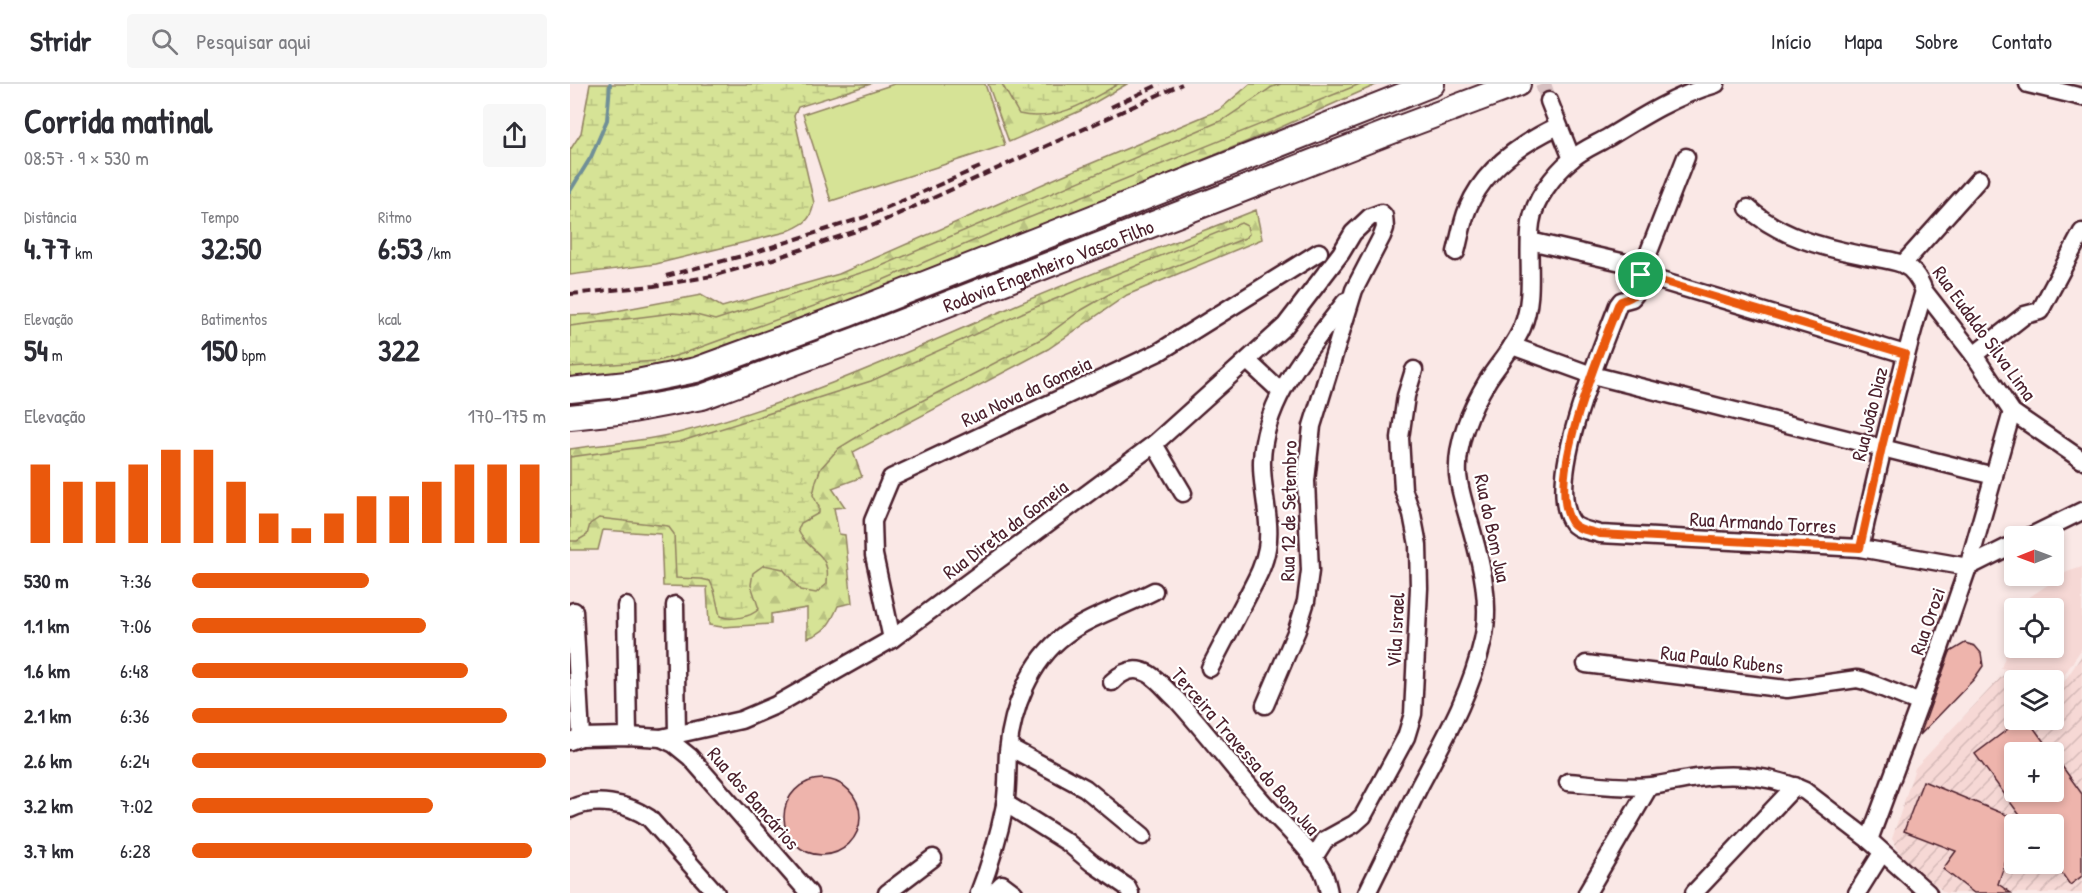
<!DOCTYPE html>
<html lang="pt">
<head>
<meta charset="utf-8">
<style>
  body { margin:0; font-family:"Patrick Hand",sans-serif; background:#f7f7f7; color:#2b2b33; height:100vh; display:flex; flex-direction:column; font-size:22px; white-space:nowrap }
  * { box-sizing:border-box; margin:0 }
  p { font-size:20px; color:#7c7c81 }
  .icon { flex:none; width:33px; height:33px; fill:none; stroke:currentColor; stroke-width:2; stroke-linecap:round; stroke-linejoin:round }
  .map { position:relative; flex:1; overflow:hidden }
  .panel { display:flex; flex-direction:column; background:#fff; width:570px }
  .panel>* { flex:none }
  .needle { width:39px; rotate:269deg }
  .tools { position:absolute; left:1434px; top:442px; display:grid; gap:12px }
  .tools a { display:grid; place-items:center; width:60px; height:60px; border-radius:6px; background:#fff; box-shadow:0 3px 9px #0003; font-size:30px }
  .pin { position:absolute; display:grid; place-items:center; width:51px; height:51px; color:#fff; margin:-26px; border:3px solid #fff; border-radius:50%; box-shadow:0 2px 6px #0007 }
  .round { display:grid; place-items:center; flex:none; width:63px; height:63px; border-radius:6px; background:#f7f7f7 }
  .summary { display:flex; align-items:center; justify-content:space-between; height:102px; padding:0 24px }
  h1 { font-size:33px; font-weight:800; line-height:45px }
  .figures { display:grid; grid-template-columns:repeat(3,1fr); gap:9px; height:102px; padding:6px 24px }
  .figures div { display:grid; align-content:center }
  .figures b { font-size:30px; font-weight:800 }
  .figures small { font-size:16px; font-weight:400 }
  .figures p { font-size:16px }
  .chart { height:168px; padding:12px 24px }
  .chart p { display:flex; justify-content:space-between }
  .chart svg { width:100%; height:108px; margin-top:6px; stroke:#ea580c; stroke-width:6 }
  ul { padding:0 24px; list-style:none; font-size:20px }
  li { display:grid; grid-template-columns:96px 72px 1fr; align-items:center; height:45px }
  li i { height:15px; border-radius:8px; background:#ea580c }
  header { display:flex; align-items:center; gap:36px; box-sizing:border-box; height:84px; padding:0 30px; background:#fff; border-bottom:2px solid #e1e1e2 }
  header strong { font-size:28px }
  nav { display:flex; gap:33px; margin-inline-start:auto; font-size:21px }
  .search { width:420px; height:54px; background:#f7f7f7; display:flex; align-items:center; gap:15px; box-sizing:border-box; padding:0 21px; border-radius:6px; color:#7c7c81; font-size:22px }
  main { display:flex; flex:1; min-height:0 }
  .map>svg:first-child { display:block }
</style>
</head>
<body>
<header>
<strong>Stridr</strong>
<div class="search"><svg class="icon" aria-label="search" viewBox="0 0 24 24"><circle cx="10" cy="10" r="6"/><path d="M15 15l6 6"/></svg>Pesquisar aqui</div>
<nav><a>Início</a><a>Mapa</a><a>Sobre</a><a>Contato</a></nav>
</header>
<main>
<section class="panel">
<div class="summary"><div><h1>Corrida matinal</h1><p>08:57 · 9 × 530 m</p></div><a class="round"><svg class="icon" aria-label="share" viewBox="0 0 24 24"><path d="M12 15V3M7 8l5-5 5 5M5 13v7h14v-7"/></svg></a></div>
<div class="figures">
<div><p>Distância</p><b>4.77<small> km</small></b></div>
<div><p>Tempo</p><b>32:50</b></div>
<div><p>Ritmo</p><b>6:53<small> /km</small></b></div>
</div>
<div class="figures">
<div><p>Elevação</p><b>54<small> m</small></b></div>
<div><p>Batimentos</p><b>150<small> bpm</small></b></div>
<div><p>kcal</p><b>322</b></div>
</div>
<div class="chart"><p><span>Elevação</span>170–175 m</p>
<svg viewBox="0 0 160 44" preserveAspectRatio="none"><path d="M5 44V12M15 44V19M25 44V19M35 44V12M45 44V6M55 44V6M65 44V19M75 44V32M85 44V38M95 44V32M105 44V25M115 44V25M125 44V19M135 44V12M145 44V12M155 44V12"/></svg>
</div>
<ul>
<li><b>530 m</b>7:36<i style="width:50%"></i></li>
<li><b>1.1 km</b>7:06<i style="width:66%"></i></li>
<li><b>1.6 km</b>6:48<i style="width:78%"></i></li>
<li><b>2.1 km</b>6:36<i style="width:89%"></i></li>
<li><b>2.6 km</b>6:24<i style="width:100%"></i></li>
<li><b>3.2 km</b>7:02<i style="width:68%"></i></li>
<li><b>3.7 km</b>6:28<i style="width:96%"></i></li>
</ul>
</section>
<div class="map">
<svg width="1512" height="809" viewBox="0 0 1512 809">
  <defs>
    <pattern id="industrial-furrows" width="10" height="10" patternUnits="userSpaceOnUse" patternTransform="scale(1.5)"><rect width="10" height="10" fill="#f6d8d5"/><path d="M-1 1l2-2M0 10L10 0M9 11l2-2" fill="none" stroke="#d4b9b7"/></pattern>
    <pattern id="forest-firs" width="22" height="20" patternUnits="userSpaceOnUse" patternTransform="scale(1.5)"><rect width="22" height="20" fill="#d6e396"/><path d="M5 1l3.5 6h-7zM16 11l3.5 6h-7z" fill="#b9c281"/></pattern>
    <pattern id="wetland-marsh" width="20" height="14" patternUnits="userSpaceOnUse" patternTransform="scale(1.5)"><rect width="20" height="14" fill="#d6e396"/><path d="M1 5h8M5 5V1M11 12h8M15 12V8" fill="none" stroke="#b9c281"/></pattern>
  </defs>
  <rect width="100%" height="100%" fill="#fae8e6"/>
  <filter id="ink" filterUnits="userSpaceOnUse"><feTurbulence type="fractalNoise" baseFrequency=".0167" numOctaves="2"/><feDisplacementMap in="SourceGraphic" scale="12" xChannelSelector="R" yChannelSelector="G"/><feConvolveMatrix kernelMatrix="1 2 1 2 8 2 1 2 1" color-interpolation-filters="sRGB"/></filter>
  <g filter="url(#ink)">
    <!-- built -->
    <polygon fill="#f6d8d5" points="1512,483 1512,564 1489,599 1431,584 1444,546 1444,564 1484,564 1484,525 1452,525 1455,516 1497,488"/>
    <!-- industrial -->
    <path fill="url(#industrial-furrows)" fill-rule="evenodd" d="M 1512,571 L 1512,809 L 1375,809 L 1332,772 L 1322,755 L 1345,684 L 1434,590 L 1462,597 L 1444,597 L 1444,636 L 1484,636 L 1484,603 L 1490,604 ZM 1444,669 L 1484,669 L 1484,708 L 1444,708 ZM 1444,741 L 1484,741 L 1484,780 L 1444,780 Z"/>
    <!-- forest -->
    <g fill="url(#forest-firs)" stroke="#908160" stroke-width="1.5">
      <polygon points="418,0 557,0 510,27 439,58"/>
      <polygon points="680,0 808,0 700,48 357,190 143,271 46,290 0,294 0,231 30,230 131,211 152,223 269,190 491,92 649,26"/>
      <path d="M 686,126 L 692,155 L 557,211 L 478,265 L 283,368 L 292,393 L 262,404 L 275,423 L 264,424 L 269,450 L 275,451 L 282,519 L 268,522 C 261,539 255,549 237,554 L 237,524 L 201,530 L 201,540 L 152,543 L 139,541 L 137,503 L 93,502 L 91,450 L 33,446 L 28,466 L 0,466 L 0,365 C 37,360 76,357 112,348 C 229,318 335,269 446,221 C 525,187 606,158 686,126 Z"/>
    </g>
    <!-- wetland -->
    <g fill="url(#wetland-marsh)" stroke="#908160" stroke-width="1.5">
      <path d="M 20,0 L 301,0 L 228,23 L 224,32 L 244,119 C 240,139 233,140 216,148 L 86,180 L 0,191 L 0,66 L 11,49 Z"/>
      <path d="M 432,0 L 548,0 C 519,17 485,39 449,30 Z"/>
      <polygon points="711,0 790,0 419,150 299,202 112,270 87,277 0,283 0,242 103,229 126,231 145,236 309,183 653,36 702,3"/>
      <path d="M 671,139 L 677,142 L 679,150 L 675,154 L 548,205 L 510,227 L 473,254 L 315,336 L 269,364 L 251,384 L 246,397 L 243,411 L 249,423 L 249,429 L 231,439 L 228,446 C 234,462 254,468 257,485 C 258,489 257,495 257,500 L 246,509 L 230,506 L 213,485 L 194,481 L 183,489 L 181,501 L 189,525 C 181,533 161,537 150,532 L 144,506 L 140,497 L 131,495 L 106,494 L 104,450 L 98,442 L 29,434 L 20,440 L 17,451 L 7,457 L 0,457 L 0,373 L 109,358 L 301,297 L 461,225 Z"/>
    </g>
    <!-- park -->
    <polygon fill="#d6e396" stroke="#908160" stroke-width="1.5" points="324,0 415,0 435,61 261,117 233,30"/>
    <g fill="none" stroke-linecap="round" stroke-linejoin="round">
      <!-- stream -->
      <polyline stroke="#6f8f97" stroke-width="4" points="0,107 21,73 37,36 40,0"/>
    </g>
    <!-- building -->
    <g fill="#eeb4ac" stroke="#4a1f2b" stroke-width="1.5">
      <polygon points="1395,559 1405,562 1411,569 1413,582 1404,595 1350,651 1380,568"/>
      <polygon points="1450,636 1458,636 1482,669 1444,669 1444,708 1484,708 1484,671 1512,710 1512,792 1500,801 1484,778 1484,741 1457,741 1405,670"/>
      <circle cx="252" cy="733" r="38"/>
      <polygon points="1353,697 1444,734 1444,753 1428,800 1441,809 1404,809 1373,785 1386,767 1334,747"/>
    </g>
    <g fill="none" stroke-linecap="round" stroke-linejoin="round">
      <!-- minor-tunnel -->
      <polyline stroke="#d7c0c1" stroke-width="16" stroke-dasharray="16 8" stroke-linecap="butt" points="973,0 979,17"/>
      <defs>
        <g id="minor">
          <polyline points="1458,0 1512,13"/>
          <polyline points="979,17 1002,75"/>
          <path d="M 1116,73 L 1073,183 L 1066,209 L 1062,214 L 1051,217 L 1048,221 C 1031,267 975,394 1001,437 C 1006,446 1021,447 1030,450 L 1290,464 L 1398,483"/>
          <path d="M 1178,124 C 1209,152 1251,163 1291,171 C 1304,174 1319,175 1332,180 C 1344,185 1350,196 1354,207 L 1404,271 L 1442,328 L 1512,376"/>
          <polyline points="960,157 1073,183"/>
          <path d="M 886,168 C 890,153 892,138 898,124 C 914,85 952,59 988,42"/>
          <polyline points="1333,180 1409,95"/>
          <polyline points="1071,191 1335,270"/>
          <polyline points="942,262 1022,291 1424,392"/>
          <polyline points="1404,271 1455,231 1470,227 1512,148"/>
          <polyline points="682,281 711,308"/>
          <polyline points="584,360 613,409"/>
          <polyline points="1459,453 1512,427"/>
          <path d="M 1290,464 C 1309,378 1329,292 1354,207"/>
          <polyline points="1398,483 1444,460"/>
          <polyline points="105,521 107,651"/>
          <polyline points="56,522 58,652"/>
          <polyline points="4,527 11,653"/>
          <polyline points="322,555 304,471 303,437 321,394 589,268 749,168"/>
          <polyline points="1016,580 1217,605 1287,595 1295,597 1350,619"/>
          <path d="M 640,584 C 652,561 664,538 676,515 C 684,499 694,483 697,464 C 702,436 691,406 692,377 C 694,314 739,266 775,218"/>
          <path d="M 542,598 C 553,587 564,582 579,590 C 589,596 597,607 606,615 C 636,648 663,684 692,717 C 711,739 734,759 750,783 C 756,791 757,800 759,809"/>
          <polyline points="91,654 104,660 120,673 239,809"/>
          <polyline points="0,657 11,653 58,652 91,654 171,636 206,621 322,555 584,360 715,242 771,169 783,149 800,133 811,129 814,132 815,144 812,152 784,206 742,342 736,397 740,487 736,517 727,546 695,621"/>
          <polyline points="439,663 515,704 573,752"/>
          <path d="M 998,698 C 1022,700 1058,705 1081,702 C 1096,700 1111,696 1127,694 C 1164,689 1201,691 1235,707 L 1299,756 L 1358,809"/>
          <polyline points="435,719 497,758 522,779 557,803 560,809"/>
          <path d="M 0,725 C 25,713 57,719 79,734 L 146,809"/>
          <polyline points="1299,756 1368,570 1398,483 1442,328"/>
          <polyline points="743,775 755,756 784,740 793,732 836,653 843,630 849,504 848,461 842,430 833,405 830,354 836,312 844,286"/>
          <polyline points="317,809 363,774"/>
          <path d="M 409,809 C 420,781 429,751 435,721 C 438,704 437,685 438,667 C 442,625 460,577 495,551 C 521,532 555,522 584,507"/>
          <polyline points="423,809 432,800 444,809"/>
          <path d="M 797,809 C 815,773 832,737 850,701 C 875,654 901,609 913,556 C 921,520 912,482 902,447 C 897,429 890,410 888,391 C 886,358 901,324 918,296 C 929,279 944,263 952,244 C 966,210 956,174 961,139 C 964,116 984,90 1002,75 C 1012,66 1027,60 1039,53 C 1073,32 1107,11 1146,0"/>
          <polyline points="1017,809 1079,703"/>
          <polyline points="1124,809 1225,702"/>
          <polyline points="1287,809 1312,769"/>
        </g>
        <g id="highway">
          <polyline points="0,306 57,300 126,286 276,231 862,0"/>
          <path id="s1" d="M 0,333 L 57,327 L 132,313 L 288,255 L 830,44 L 948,0"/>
        </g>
      </defs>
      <!-- minor casing -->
      <use href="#minor" stroke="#4a1f2b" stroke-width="21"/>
      <!-- highway casing -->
      <use href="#highway" stroke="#4a1f2b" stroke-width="28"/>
      <!-- minor -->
      <use href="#minor" stroke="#fff" stroke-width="16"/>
      <!-- highway -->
      <use href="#highway" stroke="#fff" stroke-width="24"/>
      <!-- rail -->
      <g stroke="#4a1f2b" stroke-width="4" stroke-dasharray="9 4.5" stroke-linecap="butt">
        <polyline points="541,23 590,0"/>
        <polyline points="96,192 183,169 295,133 410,83"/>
        <polyline points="0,210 84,202 142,192 203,175 304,141 612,0"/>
      </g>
    </g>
  </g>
  <g fill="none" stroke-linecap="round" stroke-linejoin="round" filter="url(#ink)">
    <defs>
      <path id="route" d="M 1071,191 L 1335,270 L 1312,363 L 1290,464 L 1030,450 C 1021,447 1006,446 1001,437 C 975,394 1031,266 1048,221 L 1051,217 C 1068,212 1067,207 1071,191 Z"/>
    </defs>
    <!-- route casing -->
    <use href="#route" stroke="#fff" stroke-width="12"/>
    <!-- route -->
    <use href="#route" stroke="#ea580c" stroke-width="8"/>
  </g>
  <g text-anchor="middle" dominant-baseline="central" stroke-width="4.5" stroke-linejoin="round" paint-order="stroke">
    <!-- street labels -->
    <g font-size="20" fill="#4a1f2b" stroke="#fff">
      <text stroke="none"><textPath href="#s1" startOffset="504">Rodovia Engenheiro Vasco Filho</textPath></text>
      <text transform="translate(1415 249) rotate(54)">Rua Eudaldo Silva Lima</text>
      <text transform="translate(456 307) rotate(-25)">Rua Nova da Gomeia</text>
      <text transform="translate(1299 330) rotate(-76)">Rua João Diaz</text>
      <text transform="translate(718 427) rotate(-89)">Rua 12 de Setembro</text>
      <text transform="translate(1193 438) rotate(3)">Rua Armando Torres</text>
      <text transform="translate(923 444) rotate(78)">Rua do Bom Jua</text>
      <text transform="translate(435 445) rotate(-37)">Rua Direta da Gomeia</text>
      <text transform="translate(1357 537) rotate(-71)">Rua Orozi</text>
      <text transform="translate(825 546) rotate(-87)">Vila Israel</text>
      <text transform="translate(1152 575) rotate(7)">Rua Paulo Rubens</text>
      <text transform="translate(676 667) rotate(49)">Terceira Travessa do Bom Jua</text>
      <text transform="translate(184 714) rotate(49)">Rua dos Bancários</text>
    </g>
  </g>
</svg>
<div class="tools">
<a><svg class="needle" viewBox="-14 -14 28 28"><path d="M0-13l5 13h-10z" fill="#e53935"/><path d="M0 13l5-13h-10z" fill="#7c7c81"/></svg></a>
<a><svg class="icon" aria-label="locate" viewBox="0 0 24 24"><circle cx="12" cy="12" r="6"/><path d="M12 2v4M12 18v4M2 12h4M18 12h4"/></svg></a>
<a><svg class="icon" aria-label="layers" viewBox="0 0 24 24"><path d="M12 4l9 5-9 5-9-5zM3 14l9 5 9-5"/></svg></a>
<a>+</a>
<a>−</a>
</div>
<div class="pin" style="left:1071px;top:191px;background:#1e9e55"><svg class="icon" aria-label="arrive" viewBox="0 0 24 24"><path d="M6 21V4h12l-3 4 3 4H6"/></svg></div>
</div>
</main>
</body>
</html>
